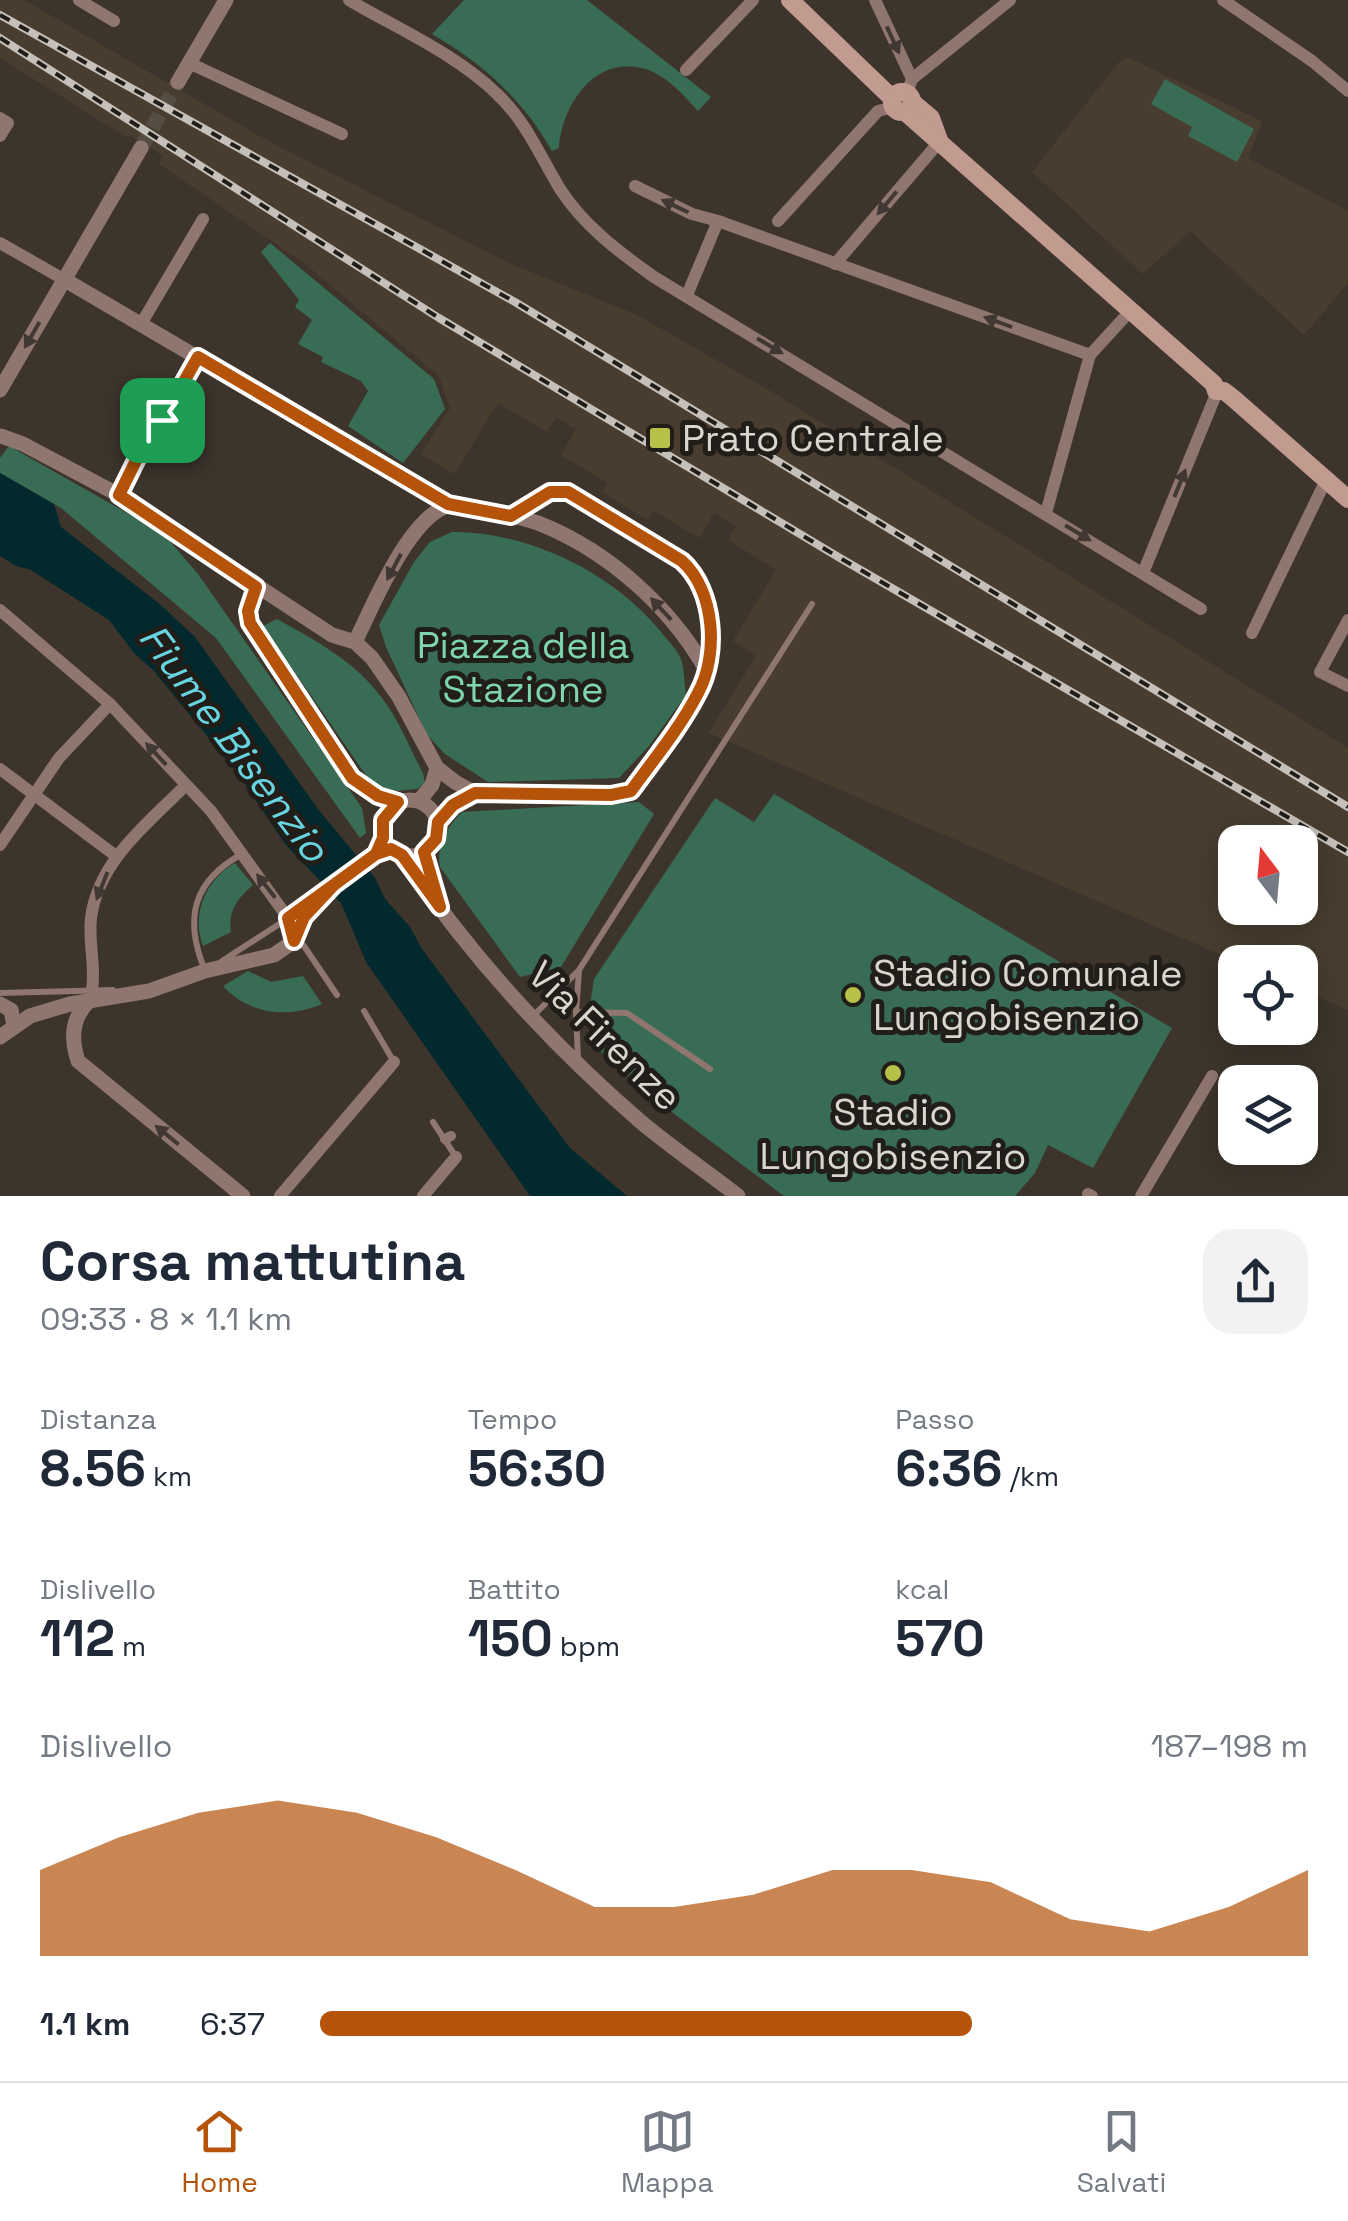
<!DOCTYPE html>
<html lang="it">
<head>
<meta charset="utf-8">
<style>
  body { margin:0; font-family:"Space Grotesk",sans-serif; background:#f2f2f3; color:#1f2937; height:100vh; display:flex; flex-direction:column; font-size:38px; white-space:nowrap }
  * { box-sizing:border-box; margin:0 }
  p { font-size:32px; color:#747a83 }
  .icon { flex:none; width:55px; height:55px; fill:none; stroke:currentColor; stroke-width:2; stroke-linecap:round; stroke-linejoin:round }
  .map { position:relative; height:1196px; overflow:hidden }
  .panel { display:flex; flex-direction:column; background:#fff; flex:1 }
  .panel>* { flex:none }
  .needle { width:65px; rotate:344deg }
  .controls { position:absolute; left:1218px; top:825px; display:grid; gap:20px }
  .controls a { display:grid; place-items:center; width:100px; height:100px; border-radius:20px; background:#fff; box-shadow:0 5px 25px #0003; font-size:50px }
  .pin { position:absolute; display:grid; place-items:center; width:85px; height:85px; color:#fff; margin:-42px; border-radius:20px; box-shadow:0 5px 15px #0006 }
  .round { display:grid; place-items:center; flex:none; width:105px; height:105px; border-radius:30px; background:#f2f2f3 }
  .headline { display:flex; align-items:center; justify-content:space-between; height:170px; padding:0 40px }
  h1 { font-size:55px; font-weight:700; line-height:75px }
  .stats { display:grid; grid-template-columns:repeat(3,1fr); gap:15px; height:170px; padding:10px 40px }
  .stats div { display:grid; align-content:center }
  .stats b { font-size:50px; font-weight:700 }
  .stats small { font-size:28px; font-weight:400 }
  .stats p { font-size:28px }
  .chart { height:280px; padding:20px 40px }
  .chart p { display:flex; justify-content:space-between }
  .chart svg { width:100%; height:180px; margin-top:10px; fill:#b45309; opacity:.7 }
  ul { padding:0 40px; list-style:none; font-size:32px }
  li { display:grid; grid-template-columns:160px 120px 1fr; align-items:center; height:75px }
  li i { height:25px; border-radius:12px; background:#b45309 }
  .dock { display:flex; justify-content:space-around; align-items:center; height:140px; border-top:2px solid #e0e1e3; background:#fff; font-size:28px; color:#747a83 }
  .dock a { display:grid; justify-items:center; gap:5px }
  .dock .selected { color:#b45309 }
  .map>svg:first-child { display:block }
</style>
</head>
<body>
<div class="map">
<svg width="1348" height="1196" viewBox="0 0 1348 1196">
  <rect width="100%" height="100%" fill="#3d352c"/>
  <!-- built -->
  <g fill="#483d2f" fill-rule="evenodd">
    <path d="M 0,0 L 24,0 L 268,141 L 507,262 L 635,314 L 767,389 L 1348,748 L 1348,1010 L 1300,989 L 1300,962 L 1238,962 L 709,733 L 756,656 L 733,641 L 776,570 L 728,540 L 736,526 L 714,513 L 699,538 L 654,511 L 648,520 L 602,492 L 607,483 L 561,455 L 576,429 L 556,417 L 547,432 L 498,403 L 454,474 L 421,454 L 450,408 L 439,376 L 304,263 L 159,164 L 163,156 L 129,135 L 126,137 L 0,58 ZM 1235,842 L 1300,842 L 1300,908 L 1235,908 Z"/>
    <polygon points="1127,57 1262,121 1248,158 1348,211 1348,283 1304,335 1190,231 1143,274 1032,172 1119,62"/>
  </g>
  <!-- green -->
  <g fill="#396c55">
    <path d="M 464,0 L 587,0 L 711,97 L 698,111 C 684,96 670,79 651,71 C 598,50 562,103 559,148 L 552,151 C 522,98 483,64 432,34 Z"/>
    <polygon points="1165,79 1254,129 1237,162 1188,136 1192,127 1151,104"/>
    <polygon points="270,243 434,379 445,409 403,463 348,426 368,391 361,381 321,362 323,357 298,344 312,320 295,307 299,300 261,252"/>
    <polygon points="9,446 164,534 198,574 362,808 366,833 360,838 216,638 61,508 0,473 0,458"/>
    <path d="M 452,532 C 528,531 614,573 661,632 C 667,640 676,648 680,657 C 685,667 684,684 686,695 L 649,746 L 619,778 L 488,782 L 445,754 L 427,735 L 386,647 L 379,625 L 414,562 L 430,542 Z"/>
    <path d="M 277,619 C 315,640 356,662 382,698 C 399,720 410,749 423,773 L 425,783 L 417,789 L 386,792 L 370,781 L 263,626 Z"/>
    <polygon points="774,794 1172,1028 1093,1168 1048,1145 1035,1173 1015,1196 784,1196 637,1086 592,1043 589,1012 594,979 715,798 754,822"/>
    <path d="M 639,802 L 654,814 L 561,967 L 520,977 L 440,867 C 436,845 447,827 462,812 Z"/>
    <path d="M 235,863 L 253,885 C 237,899 228,911 231,932 L 203,946 C 191,913 206,880 235,863 Z"/>
    <path d="M 248,971 L 271,982 L 303,976 L 322,1004 C 288,1019 248,1014 223,986 Z"/>
  </g>
  <!-- water -->
  <polygon fill="#02292d" points="0,473 54,504 61,527 162,606 195,637 318,809 375,878 385,899 410,927 422,949 570,1148 627,1196 530,1196 366,962 341,903 285,844 239,775 154,671 134,653 109,620 31,570 16,566 0,556"/>
  <g fill="none" stroke-linecap="round" stroke-linejoin="round">
    <!-- tertiary-tunnel -->
    <polyline stroke="#554d44" stroke-width="15" stroke-dasharray="15 8" stroke-linecap="butt" points="141,148 178,82"/>
    <!-- service -->
    <g stroke="#8f7770" stroke-width="6">
      <path d="M 515,513 L 550,492 L 559,490 C 583,497 606,515 627,528 C 687,565 725,581 706,662"/>
      <polyline points="304,946 337,995"/>
      <polyline points="222,961 287,919"/>
      <path d="M 204,968 C 184,918 193,881 242,854"/>
      <polyline points="0,993 113,990"/>
      <polyline points="364,1011 394,1062"/>
      <polyline points="576,1012 627,1013 710,1069"/>
      <polyline points="533,1016 579,970 812,604"/>
      <polyline points="578,1059 576,1012 579,971"/>
      <polyline points="433,1122 456,1157"/>
    </g>
    <!-- pedestrian -->
    <polyline stroke="#8f7770" stroke-width="10" points="445,1139 451,1136"/>
    <!-- minor -->
    <g stroke="#8f7770" stroke-width="12">
      <polyline points="79,0 114,21"/>
      <path d="M 349,0 C 398,29 456,54 497,94 C 526,121 540,156 560,189 C 584,226 619,252 654,277 L 1201,609"/>
      <polyline points="875,0 912,79"/>
      <polyline points="1223,0 1312,61 1348,91"/>
      <polyline points="189,63 342,134"/>
      <polyline points="686,70 753,0"/>
      <polyline points="907,93 912,79 1010,0"/>
      <polyline points="0,118 8,123 0,136"/>
      <polyline points="635,186 692,214 718,221"/>
      <polyline points="778,221 878,111 894,107"/>
      <polyline points="0,243 65,280"/>
      <polyline points="835,264 940,141"/>
      <polyline points="687,295 718,221 1090,355"/>
      <polyline points="141,324 203,219"/>
      <polyline points="119,495 149,431 162,420 198,357"/>
      <polyline points="1046,513 1090,355 1132,309"/>
      <polyline points="1143,573 1217,392"/>
      <polyline points="0,610 110,704 211,811 288,918"/>
      <polyline points="1348,620 1320,672 1348,686"/>
      <polyline points="1252,633 1326,480"/>
      <polyline points="0,769 116,856"/>
      <polyline points="0,845 59,758 110,704"/>
      <path d="M 92,990 C 96,966 88,942 91,918 C 98,861 148,823 186,785"/>
      <polyline points="1088,1194 1092,1196"/>
      <polyline points="280,1196 394,1062"/>
      <polyline points="423,1196 456,1157"/>
      <polyline points="1141,1196 1212,1076"/>
    </g>
    <!-- tertiary -->
    <g stroke="#8f7770" stroke-width="15">
      <polyline points="178,82 226,0"/>
      <polyline points="65,280 448,504"/>
      <polyline points="0,390 141,148"/>
      <path d="M 1,436 L 23,444 L 119,495 L 332,635 L 355,642 L 372,658 L 399,697 L 437,768 L 455,782 L 475,793 L 611,795 L 631,791 L 701,690 L 705,668 C 669,606 610,553 543,525 C 517,514 487,512 459,504 C 414,502 373,606 355,642"/>
      <polyline points="256,587 248,611 250,623 352,778 378,796 398,802"/>
      <circle cx="410" cy="828" r="28"/>
      <polyline points="419,801 432,785 437,768"/>
      <polyline points="437,822 453,805 475,793"/>
      <polyline points="424,852 436,894"/>
      <path d="M 402,855 C 468,953 552,1045 641,1122 C 672,1148 706,1171 738,1196"/>
      <path d="M 88,1002 C 71,1019 71,1040 78,1061 L 243,1196"/>
      <polyline points="0,1004 11,1010 14,1026"/>
      <polyline points="0,1037 30,1016 70,1004 149,991 205,971 274,955 294,941 288,918 375,853 391,849"/>
    </g>
    <!-- secondary -->
    <g stroke="#c19a90" stroke-width="18">
      <polyline points="790,0 893,99"/>
      <circle cx="902" cy="102" r="10"/>
      <polyline points="912,102 931,118 939,140"/>
      <polyline points="904,111 1214,384 1216,391 1224,391 1233,398 1348,499"/>
    </g>
    <defs>
      <g id="rail">
        <polyline points="0,15 515,302 1348,807"/>
        <polyline points="0,38 439,318 840,558 1348,852"/>
      </g>
    </defs>
    <!-- rail casing -->
    <use href="#rail" stroke="#c5c0b9" stroke-width="8"/>
    <!-- rail -->
    <use href="#rail" stroke="#211d19" stroke-width="4" stroke-dasharray="11" stroke-linecap="butt"/>
  </g>
  <!-- one-way arrows -->
  <defs><path id="oneway-solid" d="M-6-.8H1V-3.2L6.5 0L1 3.2V.8H-6Z" transform="scale(2.5)"/></defs>
  <g fill="#423833">
    <use href="#oneway-solid" transform="translate(893 40) rotate(65)"/>
    <use href="#oneway-solid" transform="translate(887 203) rotate(130)"/>
    <use href="#oneway-solid" transform="translate(675 206) rotate(-154)"/>
    <use href="#oneway-solid" transform="translate(998 322) rotate(-160)"/>
    <use href="#oneway-solid" transform="translate(32 335) rotate(120)"/>
    <use href="#oneway-solid" transform="translate(770 346) rotate(31)"/>
    <use href="#oneway-solid" transform="translate(1180 483) rotate(-68)"/>
    <use href="#oneway-solid" transform="translate(1078 533) rotate(31)"/>
    <use href="#oneway-solid" transform="translate(394 567) rotate(118)"/>
    <use href="#oneway-solid" transform="translate(661 609) rotate(-133)"/>
    <use href="#oneway-solid" transform="translate(156 754) rotate(-133)"/>
    <use href="#oneway-solid" transform="translate(102 886) rotate(112)"/>
    <use href="#oneway-solid" transform="translate(266 886) rotate(-128)"/>
    <use href="#oneway-solid" transform="translate(167 1135) rotate(-141)"/>
  </g>
  <g fill="none" stroke-linecap="round" stroke-linejoin="round">
    <defs>
      <path id="route" d="M 162,420 L 150,432 L 119,495 L 256,587 L 248,611 L 250,623 L 352,778 L 378,796 L 398,802 L 383,820 L 383,838 L 376,854 L 334,885 L 304,917 L 294,941 L 288,918 L 376,854 L 391,849 L 402,855 L 440,907 L 424,852 L 436,839 L 438,822 L 453,805 L 475,793 L 611,795 L 631,791 C 654,759 680,728 698,693 C 719,655 715,591 682,561 L 568,492 L 550,492 L 511,516 L 448,504 L 198,357 L 162,420"/>
    </defs>
    <!-- route casing -->
    <use href="#route" stroke="#fff" stroke-width="20"/>
    <!-- route -->
    <use href="#route" stroke="#b45309" stroke-width="12"/>
  </g>
  <!-- markers -->
  <g fill="#b8c147" stroke="#211d19" stroke-width="4">
    <rect x="648" y="426" width="24" height="24" rx="5"/>
    <circle cx="853" cy="995" r="10"/>
    <circle cx="893" cy="1073" r="10"/>
  </g>
  <g text-anchor="middle" dominant-baseline="central" stroke-width="10" stroke-linejoin="round" paint-order="stroke">
    <!-- poi labels -->
    <g font-size="38" fill="#dad5cf" stroke="#211d19" text-anchor="start">
      <text x="682" y="438">Prato Centrale</text>
      <text x="873" y="973">Stadio Comunale<tspan x="873" dy="44">Lungobisenzio</tspan></text>
      <text x="893" y="1112" text-anchor="middle">Stadio<tspan x="893" dy="44">Lungobisenzio</tspan></text>
    </g>
    <!-- park labels -->
    <g font-size="38" fill="#7fd5ae" stroke="#211d19">
      <text x="523" y="645">Piazza della<tspan x="523" dy="44">Stazione</tspan></text>
    </g>
    <!-- street labels -->
    <g font-size="38" fill="#dad5cf" stroke="#211d19">
      <text transform="translate(605 1036) rotate(44)">Via Firenze</text>
    </g>
    <!-- water labels -->
    <g font-size="40" font-style="italic" fill="#67d4e0" stroke="#211d19">
      <text transform="translate(234 743) rotate(53)">Fiume Bisenzio</text>
    </g>
  </g>
</svg>
<div class="controls">
<a><svg class="needle" viewBox="-14 -14 28 28"><path d="M0-13l5 13h-10z" fill="#e53935"/><path d="M0 13l5-13h-10z" fill="#747a83"/></svg></a>
<a><svg class="icon" aria-label="locate" viewBox="0 0 24 24"><circle cx="12" cy="12" r="6"/><path d="M12 2v4M12 18v4M2 12h4M18 12h4"/></svg></a>
<a><svg class="icon" aria-label="layers" viewBox="0 0 24 24"><path d="M12 4l9 5-9 5-9-5zM3 14l9 5 9-5"/></svg></a>
</div>
<div class="pin" style="left:162px;top:420px;background:#1e9e55"><svg class="icon" aria-label="arrive" viewBox="0 0 24 24"><path d="M6 21V4h12l-3 4 3 4H6"/></svg></div>
</div>
<section class="panel">
<div class="headline"><div><h1>Corsa mattutina</h1><p>09:33 · 8 × 1.1 km</p></div><a class="round"><svg class="icon" aria-label="share" viewBox="0 0 24 24"><path d="M12 15V3M7 8l5-5 5 5M5 13v7h14v-7"/></svg></a></div>
<div class="stats">
<div><p>Distanza</p><b>8.56<small> km</small></b></div>
<div><p>Tempo</p><b>56:30</b></div>
<div><p>Passo</p><b>6:36<small> /km</small></b></div>
</div>
<div class="stats">
<div><p>Dislivello</p><b>112<small> m</small></b></div>
<div><p>Battito</p><b>150<small> bpm</small></b></div>
<div><p>kcal</p><b>570</b></div>
</div>
<div class="chart"><p><span>Dislivello</span>187–198 m</p>
<svg viewBox="0 0 160 44" preserveAspectRatio="none"><path d="M0 44V23L10 15L20 9L30 6L40 9L50 15L60 23L70 32L80 32L90 29L100 23L110 23L120 26L130 35L140 38L150 32L160 23V44z"/></svg>
</div>
<ul>
<li><b>1.1 km</b>6:37<i style="width:66%"></i></li>
</ul>
</section>
<nav class="dock">
<a class="selected"><svg class="icon" aria-label="home" viewBox="0 0 24 24"><path d="M3 11l9-7 9 7M6 9v11h12V9"/></svg>Home</a>
<a><svg class="icon" aria-label="map" viewBox="0 0 24 24"><path d="M3 6l6-2 6 2 6-2v14l-6 2-6-2-6 2zM9 4v14M15 6v14"/></svg>Mappa</a>
<a><svg class="icon" aria-label="saved" viewBox="0 0 24 24"><path d="M7 4h10v16l-5-4-5 4z"/></svg>Salvati</a>
</nav>
</body>
</html>
